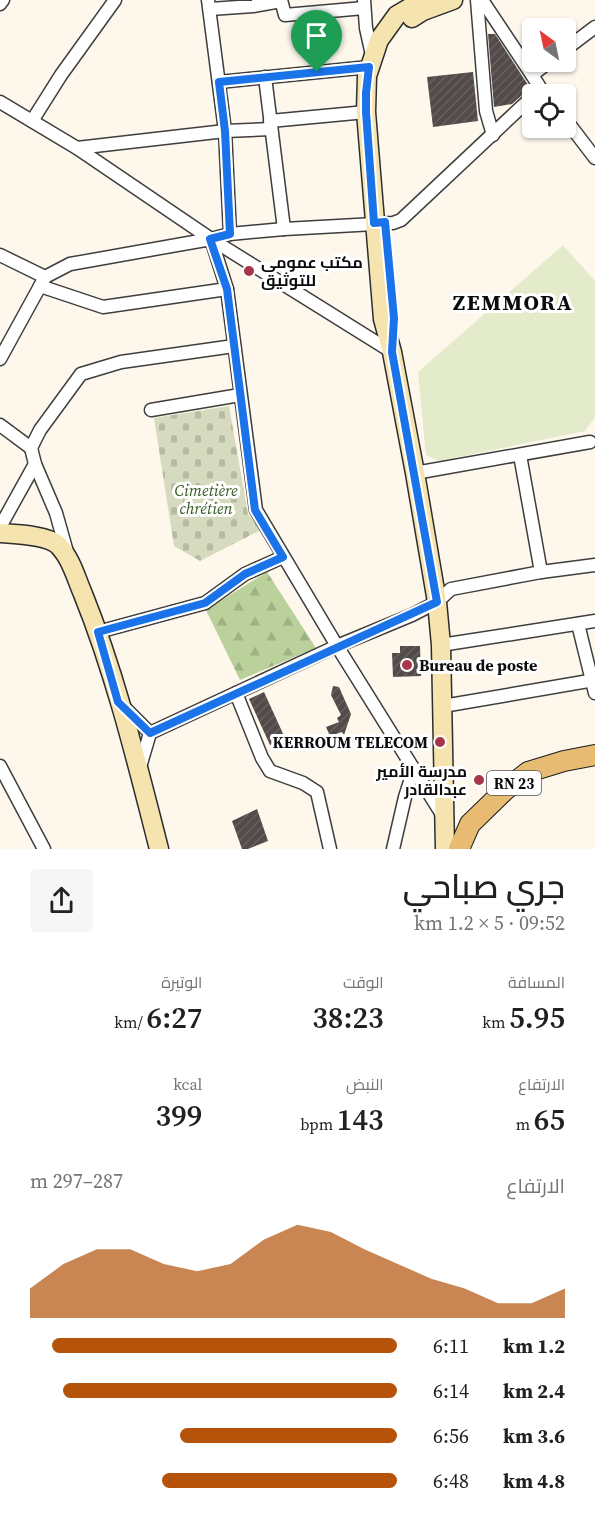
<!DOCTYPE html>
<html lang="ar">
<head>
<meta charset="utf-8">
<style>
  body { margin:0; font-family:"Source Serif 4",Cairo,serif; background:#f6f6f6; color:#202124; direction:rtl; height:100vh; display:flex; flex-direction:column; font-size:22px; white-space:nowrap }
  * { box-sizing:border-box; margin:0 }
  p { font-size:20px; color:#757577 }
  .icon { flex:none; width:33px; height:33px; fill:none; stroke:currentColor; stroke-width:2; stroke-linecap:round; stroke-linejoin:round }
  .map { position:relative; height:849px; overflow:hidden; direction:ltr }
  .panel { display:flex; flex-direction:column; background:#fff; flex:1 }
  .panel>* { flex:none }
  .needle { width:39px; rotate:327deg }
  .tools { position:absolute; left:522px; top:18px; display:grid; gap:12px }
  .tools a { display:grid; place-items:center; width:54px; height:54px; border-radius:6px; background:#fff; box-shadow:0 2px 4px #0004; font-size:30px }
  .pin { position:absolute; display:grid; place-items:center; width:51px; height:51px; color:#fff; margin:-62px -26px; border-radius:50% 50% 50% 0; rotate:-45deg; box-shadow:0 0 6px #0007 }
  .pin .icon { rotate:45deg }
  .round { display:grid; place-items:center; flex:none; width:63px; height:63px; border-radius:6px; background:#f6f6f6 }
  .head { display:flex; align-items:center; justify-content:space-between; height:102px; padding:0 30px }
  h1 { font-size:33px; font-weight:600; line-height:45px }
  .stats { display:grid; grid-template-columns:repeat(3,1fr); gap:9px; height:102px; padding:6px 30px }
  .stats div { display:grid; align-content:center }
  .stats b { font-size:30px; font-weight:600 }
  .stats small { font-size:16px; font-weight:400 }
  .stats p { font-size:16px }
  .chart { height:168px; padding:12px 30px }
  .chart p { display:flex; justify-content:space-between }
  .chart svg { width:100%; height:108px; margin-top:6px; fill:#b45309; opacity:.7 }
  ul { padding:0 30px; list-style:none; font-size:20px }
  li { display:grid; grid-template-columns:96px 72px 1fr; align-items:center; height:45px }
  li i { height:15px; border-radius:8px; background:#b45309 }
  .map>svg:first-child { display:block }
</style>
</head>
<body>
<div class="map">
<svg width="595" height="849" viewBox="0 0 595 849">
  <defs>
    <pattern id="forest-firs" width="22" height="20" patternUnits="userSpaceOnUse" patternTransform="scale(1.5)"><rect width="22" height="20" fill="#bad19b"/><path d="M5 1l3.5 6h-7zM16 11l3.5 6h-7z" fill="#9fb284"/></pattern>
    <pattern id="cemetery-stones" width="16" height="16" patternUnits="userSpaceOnUse" patternTransform="scale(1.5)"><rect width="16" height="16" fill="#d6dbc0"/><path d="M2 7V4a2 2 0 0 1 4 0v3zM10 15v-3a2 2 0 0 1 4 0v3z" fill="#b6bba4"/></pattern>
    <pattern id="building-hatch" width="6" height="6" patternUnits="userSpaceOnUse" patternTransform="scale(1.5)"><rect width="6" height="6" fill="#524b49"/><path d="M-1 1l2-2M0 6l6-6M5 7l2-2" fill="none" stroke="#66605f"/></pattern>
  </defs>
  <rect width="100%" height="100%" fill="#fdf7ec"/>
  <!-- forest -->
  <polygon fill="url(#forest-firs)" points="267,572 316,648 240,680 206,610"/>
  <!-- cemetery -->
  <polygon fill="url(#cemetery-stones)" points="229,406 248,514 261,530 200,561 174,546 154,418"/>
  <!-- pitch -->
  <polygon fill="#e4ebca" points="563,245 595,281 595,417 585,431 439,461 426,455 418,372"/>
  <!-- building -->
  <g fill="url(#building-hatch)">
    <polygon points="488,34 495,34 530,88 512,104 494,107"/>
    <polygon points="473,72 478,121 433,127 427,77"/>
    <polygon points="400,646 420,646 421,676 393,677 392,653 400,653"/>
    <polygon points="333,686 339,687 351,714 344,735 342,732 330,736 326,727 339,722 337,718 341,715 331,695"/>
    <polygon points="264,692 285,738 270,745 249,699"/>
    <polygon points="257,809 268,841 248,849 242,849 232,821"/>
  </g>
  <g fill="none" stroke-linecap="round" stroke-linejoin="round">
    <defs>
      <g id="street">
        <polyline points="208,0 225,131 230,234"/>
        <polyline points="281,0 285,15 364,8"/>
        <polyline points="364,0 366,28 372,55"/>
        <polyline points="477,0 486,111 493,135"/>
        <polyline points="482,0 532,75"/>
        <polyline points="0,4 3,0"/>
        <polyline points="210,9 253,6 281,1"/>
        <polyline points="566,49 595,27"/>
        <polyline points="265,77 284,229"/>
        <polyline points="219,82 369,67"/>
        <polyline points="536,94 541,89 532,75 549,62"/>
        <polyline points="0,102 77,148 211,239 392,352"/>
        <polyline points="566,120 595,158"/>
        <polyline points="32,121 61,75 115,0"/>
        <polyline points="270,121 366,112"/>
        <polyline points="77,148 225,131 271,129"/>
        <polyline points="211,239 230,234 284,229 393,223 401,220 532,97"/>
        <polyline points="0,255 45,277"/>
        <polyline points="40,286 103,307 227,289"/>
        <polyline points="0,359 45,277 70,264 211,239 227,289 256,510 337,646 412,615 437,602 451,589 541,572 595,565"/>
        <polyline points="151,410 240,395"/>
        <polyline points="0,425 31,448 40,430 81,374 121,362 234,346"/>
        <polyline points="31,448 35,464 56,513 67,552"/>
        <polyline points="520,455 541,572"/>
        <polyline points="415,473 590,442"/>
        <polyline points="0,527 35,464"/>
        <polyline points="578,624 595,693"/>
        <polyline points="98,632 205,603 245,574 283,557"/>
        <polyline points="441,645 595,621"/>
        <polyline points="236,693 262,758 270,771 303,783 317,792 330,849"/>
        <polyline points="443,706 595,680"/>
        <polyline points="124,707 150,733 140,767"/>
        <polyline points="150,733 337,646 443,816"/>
        <polyline points="0,766 44,849"/>
        <polyline points="393,849 405,797 414,769"/>
      </g>
      <g id="secondary">
        <polyline points="423,0 397,15 379,40 367,76 366,112 383,319 392,352 415,473 437,602 441,645 445,849"/>
        <polyline points="412,18 423,11 453,0"/>
        <path d="M 0,533 C 14,534 47,535 58,545 C 71,558 76,578 83,594 C 116,676 137,763 159,849"/>
      </g>
      <polyline id="primary" points="459,849 470,824 504,791 528,772 564,761 595,755"/>
    </defs>
    <!-- street casing -->
    <use href="#street" stroke="#3e3e3e" stroke-width="15"/>
    <!-- secondary casing -->
    <use href="#secondary" stroke="#2d2d2d" stroke-width="21"/>
    <!-- primary casing -->
    <use href="#primary" stroke="#1c1c1c" stroke-width="22"/>
    <!-- street -->
    <use href="#street" stroke="#fff" stroke-width="12"/>
    <!-- secondary -->
    <use href="#secondary" stroke="#f5e4af" stroke-width="18"/>
    <!-- primary -->
    <use href="#primary" stroke="#e7bb71" stroke-width="20"/>
  </g>
  <g fill="none" stroke-linecap="round" stroke-linejoin="round">
    <defs>
      <polygon id="route" points="369,67 366,93 366,112 374,223 385,222 394,318 392,352 437,602 150,733 118,702 98,632 205,603 245,574 283,557 255,510 227,289 210,239 230,234 225,131 219,82"/>
    </defs>
    <!-- route casing -->
    <use href="#route" stroke="#fff" stroke-width="12"/>
    <!-- route -->
    <use href="#route" stroke="#1a73e8" stroke-width="8"/>
  </g>
  <!-- markers -->
  <g fill="#a9354a" stroke="#fff" stroke-width="2">
    <circle cx="249" cy="271" r="6"/>
    <circle cx="407" cy="665" r="6"/>
    <circle cx="440" cy="742" r="6"/>
    <circle cx="479" cy="780" r="6"/>
  </g>
  <g text-anchor="middle" dominant-baseline="central" stroke-width="6" stroke-linejoin="round" paint-order="stroke">
    <!-- shield labels -->
    <rect fill="#fff" stroke="#545454" stroke-width="1.5" x="487" y="771" width="54" height="24" rx="4.5"/>
    <g font-size="15" font-weight="bold" fill="#0b0b0b">
      <text x="514" y="783">RN 23</text>
    </g>
    <!-- poi labels -->
    <g font-size="16" font-weight="bold" fill="#0b0b0b" stroke="#fff" text-anchor="start">
      <text x="261" y="262">مكتب عمومي<tspan x="261" dy="18">للتوثيق</tspan></text>
      <text x="419" y="665">Bureau de poste</text>
      <text x="428" y="742" text-anchor="end">KERROUM TELECOM</text>
      <text x="467" y="771" text-anchor="end">مدرسة الأمير<tspan x="467" dy="18">عبدالقادر</tspan></text>
    </g>
    <!-- park labels -->
    <g font-size="16" font-style="italic" fill="#365a24" stroke="#fff">
      <text x="206" y="490">Cimetière<tspan x="206" dy="18">chrétien</tspan></text>
    </g>
    <!-- district labels -->
    <g font-size="22" font-weight="bold" letter-spacing="1.5" fill="#0b0b0b" stroke="#fff">
      <text x="513" y="302">ZEMMORA</text>
    </g>
  </g>
</svg>
<div class="tools">
<a><svg class="needle" viewBox="-14 -14 28 28"><path d="M0-13l5 13h-10z" fill="#e53935"/><path d="M0 13l5-13h-10z" fill="#757577"/></svg></a>
<a><svg class="icon" aria-label="locate" viewBox="0 0 24 24"><circle cx="12" cy="12" r="6"/><path d="M12 2v4M12 18v4M2 12h4M18 12h4"/></svg></a>
</div>
<div class="pin" style="left:317px;top:72px;background:#1e9e55"><svg class="icon" aria-label="arrive" viewBox="0 0 24 24"><path d="M6 21V4h12l-3 4 3 4H6"/></svg></div>
</div>
<section class="panel">
<div class="head"><div><h1>جري صباحي</h1><p>09:52 · 5 × 1.2 km</p></div><a class="round"><svg class="icon" aria-label="share" viewBox="0 0 24 24"><path d="M12 15V3M7 8l5-5 5 5M5 13v7h14v-7"/></svg></a></div>
<div class="stats">
<div><p>المسافة</p><b>5.95<small> km</small></b></div>
<div><p>الوقت</p><b>38:23</b></div>
<div><p>الوتيرة</p><b>6:27<small> /km</small></b></div>
</div>
<div class="stats">
<div><p>الارتفاع</p><b>65<small> m</small></b></div>
<div><p>النبض</p><b>143<small> bpm</small></b></div>
<div><p>kcal</p><b>399</b></div>
</div>
<div class="chart"><p><span>الارتفاع</span>287–297 m</p>
<svg viewBox="0 0 160 44" preserveAspectRatio="none"><path d="M0 44V32L10 22L20 16L30 16L40 22L50 25L60 22L70 12L80 6L90 9L100 16L110 22L120 28L130 32L140 38L150 38L160 32V44z"/></svg>
</div>
<ul>
<li><b>1.2 km</b>6:11<i style="width:94%"></i></li>
<li><b>2.4 km</b>6:14<i style="width:91%"></i></li>
<li><b>3.6 km</b>6:56<i style="width:59%"></i></li>
<li><b>4.8 km</b>6:48<i style="width:64%"></i></li>
</ul>
</section>
</body>
</html>
